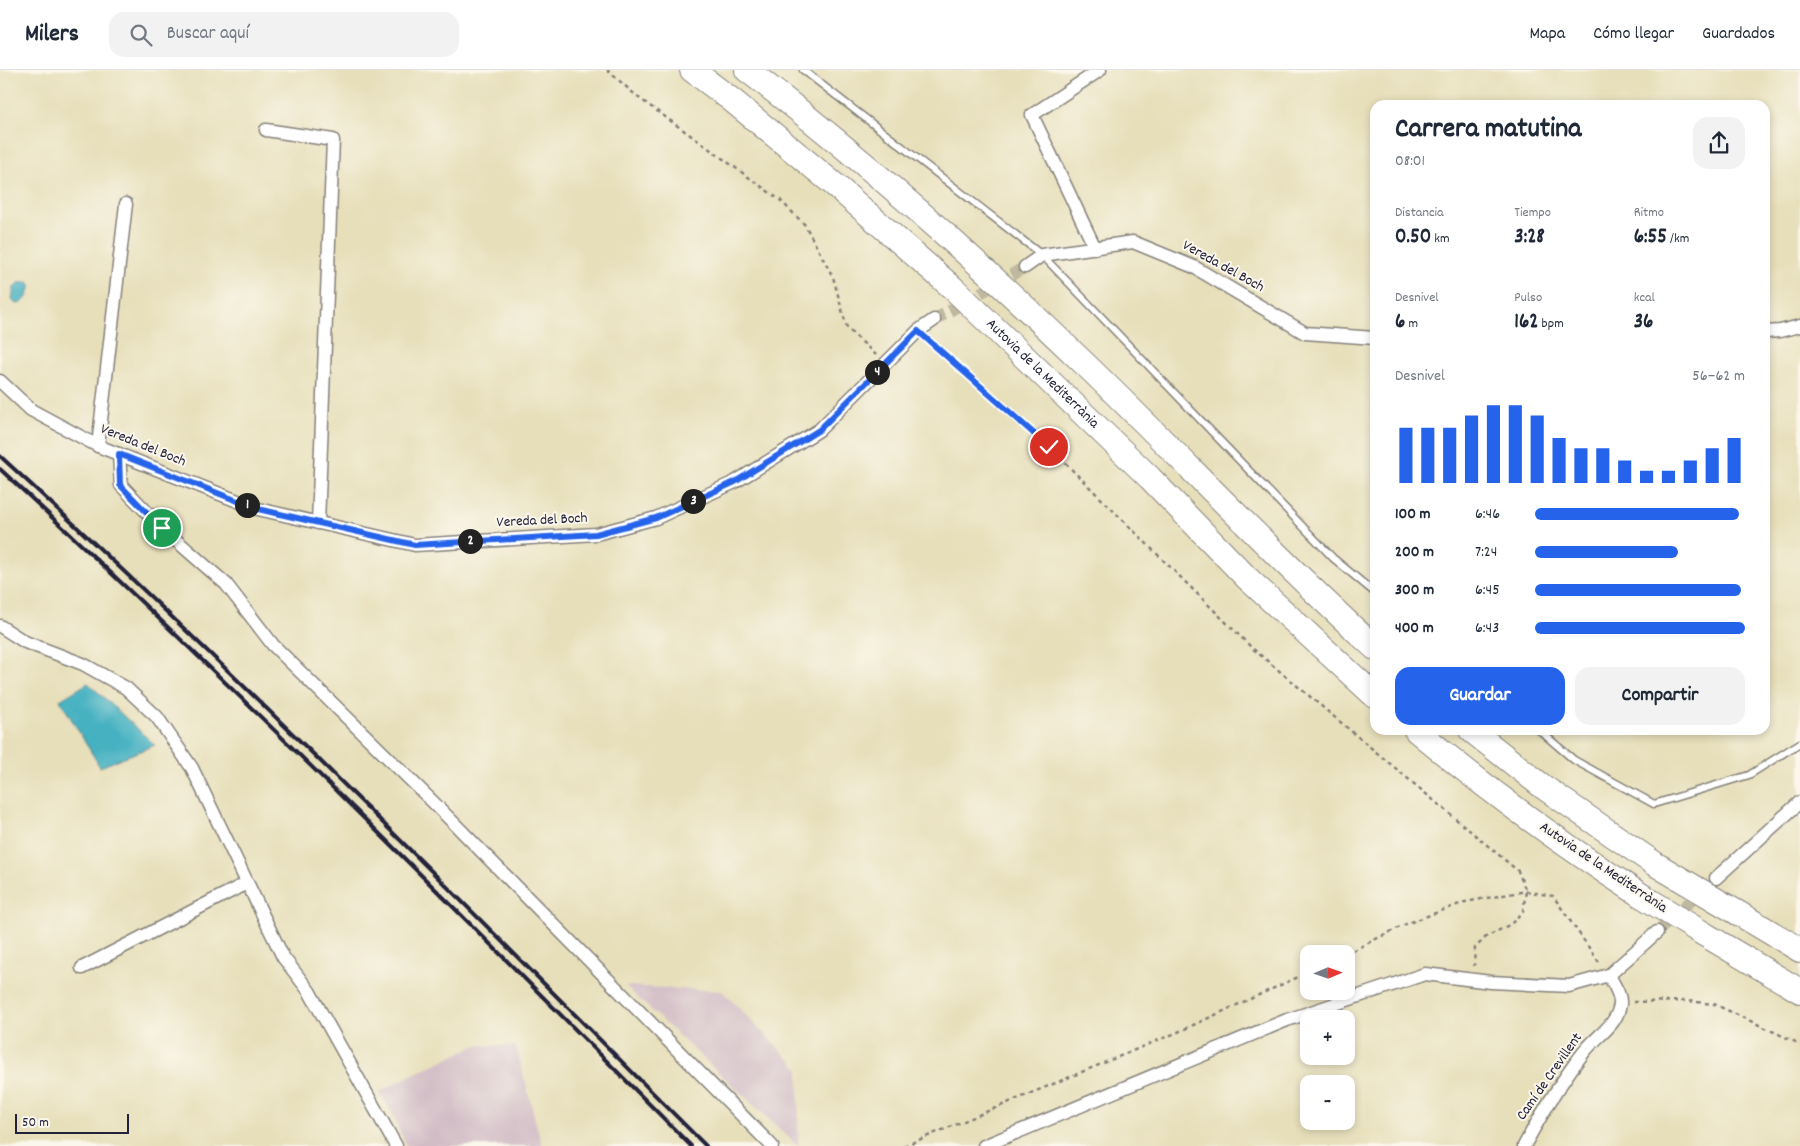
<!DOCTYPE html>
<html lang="es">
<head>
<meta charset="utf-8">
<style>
  body { margin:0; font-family:Dekko,sans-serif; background:#f2f2f3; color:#1f2937; height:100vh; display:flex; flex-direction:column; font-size:19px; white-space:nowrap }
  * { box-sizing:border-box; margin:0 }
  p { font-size:16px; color:#747a83 }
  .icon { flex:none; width:28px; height:28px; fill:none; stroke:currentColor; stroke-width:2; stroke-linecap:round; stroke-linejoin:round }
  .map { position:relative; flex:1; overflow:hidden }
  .sheet { position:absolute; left:1370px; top:30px; width:400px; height:635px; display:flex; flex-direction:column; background:#fff; border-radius:15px; box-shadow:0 2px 8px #0003 }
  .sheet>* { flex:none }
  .needle { width:32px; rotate:88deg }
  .controls { position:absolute; left:1300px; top:875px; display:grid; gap:10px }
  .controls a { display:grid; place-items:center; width:55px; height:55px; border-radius:10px; background:#fff; box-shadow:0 2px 8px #0003; font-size:25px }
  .scale { position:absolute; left:15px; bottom:12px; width:114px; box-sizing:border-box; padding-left:5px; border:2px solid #22223b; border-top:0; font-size:14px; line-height:18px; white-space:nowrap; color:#22223b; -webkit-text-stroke:4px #fbf7ec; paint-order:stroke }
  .pin { position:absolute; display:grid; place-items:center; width:42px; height:42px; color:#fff; margin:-21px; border:2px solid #fff; border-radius:50%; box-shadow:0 1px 5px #0007 }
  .km { position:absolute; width:25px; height:25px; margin:-12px; border-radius:50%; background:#222; color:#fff; font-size:14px; line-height:25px; text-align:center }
  .round { display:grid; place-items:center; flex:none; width:52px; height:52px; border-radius:15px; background:#f2f2f3 }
  .head { display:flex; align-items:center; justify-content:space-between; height:85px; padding:0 25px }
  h1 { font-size:28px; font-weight:700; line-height:38px }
  .stats { display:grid; grid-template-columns:repeat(3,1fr); gap:8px; height:85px; padding:5px 25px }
  .stats div { display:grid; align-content:center }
  .stats b { font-size:21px; font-weight:700 }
  .stats small { font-size:14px; font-weight:400 }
  .stats p { font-size:14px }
  .chart { height:140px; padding:10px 25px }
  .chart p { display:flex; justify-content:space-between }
  .chart svg { width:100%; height:90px; margin-top:5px; stroke:#2563eb; stroke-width:6 }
  .action { display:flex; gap:10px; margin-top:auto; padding:10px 25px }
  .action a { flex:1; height:58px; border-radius:15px; background:#2563eb; color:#fff; font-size:20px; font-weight:700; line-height:58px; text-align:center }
  .action a+a { background:#f2f2f3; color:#1f2937 }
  ul { padding:0 25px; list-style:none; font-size:16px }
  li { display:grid; grid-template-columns:80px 60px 1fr; align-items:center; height:38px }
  li i { height:12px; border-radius:6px; background:#2563eb }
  header { display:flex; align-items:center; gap:30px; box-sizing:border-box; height:70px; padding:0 25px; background:#fff; border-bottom:1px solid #e0e1e3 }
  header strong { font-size:24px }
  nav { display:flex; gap:28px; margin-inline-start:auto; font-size:18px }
  .search { width:350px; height:45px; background:#f2f2f3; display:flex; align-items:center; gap:12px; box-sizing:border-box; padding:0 18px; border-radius:15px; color:#747a83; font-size:19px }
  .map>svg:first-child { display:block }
</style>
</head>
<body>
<header>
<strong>Milers</strong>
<div class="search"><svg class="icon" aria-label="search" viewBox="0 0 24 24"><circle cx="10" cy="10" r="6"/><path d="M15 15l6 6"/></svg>Buscar aquí</div>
<nav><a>Mapa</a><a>Cómo llegar</a><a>Guardados</a></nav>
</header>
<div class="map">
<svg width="1800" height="1076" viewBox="0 0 1800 1076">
  <rect width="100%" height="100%" fill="#fbf7ec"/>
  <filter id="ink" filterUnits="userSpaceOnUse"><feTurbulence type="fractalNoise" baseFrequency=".02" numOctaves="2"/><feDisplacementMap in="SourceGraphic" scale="10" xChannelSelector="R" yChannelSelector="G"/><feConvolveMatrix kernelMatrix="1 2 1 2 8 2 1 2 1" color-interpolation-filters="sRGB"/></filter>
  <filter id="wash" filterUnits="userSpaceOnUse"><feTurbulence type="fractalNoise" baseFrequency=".0096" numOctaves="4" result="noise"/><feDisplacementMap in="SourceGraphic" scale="20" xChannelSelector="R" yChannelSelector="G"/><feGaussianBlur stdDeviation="1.12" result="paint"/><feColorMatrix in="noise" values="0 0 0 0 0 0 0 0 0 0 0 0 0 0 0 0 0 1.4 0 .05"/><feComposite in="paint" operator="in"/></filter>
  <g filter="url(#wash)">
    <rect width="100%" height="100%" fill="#e7dfba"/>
    <!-- industrial -->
    <g fill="#d2bdc6">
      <polygon points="625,916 722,921 799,999 798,1076"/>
      <polygon points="477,975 516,976 542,1076 406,1076 392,1043 379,1022 411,1005"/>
    </g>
    <!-- water -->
    <g fill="#44b1c1" stroke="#336a7e">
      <polygon points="28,212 31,216 27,227 22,233 16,234 12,229 14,218 18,213"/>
      <polygon points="88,613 155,675 100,697 60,630"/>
    </g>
  </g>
  <g filter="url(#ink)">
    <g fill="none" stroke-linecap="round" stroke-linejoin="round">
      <!-- street-tunnel -->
      <g stroke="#c0b9a1" stroke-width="12" stroke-dasharray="12 6" stroke-linecap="butt">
        <polyline points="934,250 1025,197"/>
        <polyline points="1657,862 1705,818"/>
      </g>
      <defs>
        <g id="lane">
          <polyline points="803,0 1042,185 1333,488 1375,523"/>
          <polyline points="1539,660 1574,690 1654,734 1749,705 1800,673"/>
        </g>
        <g id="street">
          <polyline points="266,60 333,70 318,453"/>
          <polyline points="1095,178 1032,45 1100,0"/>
          <polyline points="1025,197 1042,185 1133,172 1194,197 1305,263 1375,268"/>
          <polyline points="1765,262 1780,261 1800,256"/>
          <polyline points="0,311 31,340 98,376 258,439 415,475 596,464 656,448 735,412 819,360 918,261 934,250"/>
          <polyline points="98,376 126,134"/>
          <polyline points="119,384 121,415 162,458 226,514 273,575 433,732 772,1076"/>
          <polyline points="0,556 25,572 83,594 126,618 157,647 192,698 283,887 309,921 396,1076"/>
          <polyline points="1716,808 1800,732"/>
          <polyline points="82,898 247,813"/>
          <polyline points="984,1076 1287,950 1425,904 1491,912 1569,916 1609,905 1657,862"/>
          <path d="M 1524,1076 C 1542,1043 1561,1011 1584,982 C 1597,965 1617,956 1620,934 C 1621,924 1613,914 1609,905"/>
        </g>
        <g id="highway">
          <path id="s1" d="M 692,0 L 733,31 L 836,116 L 954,219 L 1150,408 L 1247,508 L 1375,626"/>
          <path d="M 747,0 C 868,92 981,194 1090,299 C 1186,392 1277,489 1375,578"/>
          <path d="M 1416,660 C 1487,720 1562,774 1639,824"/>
          <polyline points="1471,660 1542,716 1655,794"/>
          <polyline points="1738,843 1800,880"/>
          <polyline points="1704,864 1800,921"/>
        </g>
      </defs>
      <!-- lane casing -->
      <use href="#lane" stroke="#84807a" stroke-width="9"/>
      <!-- street casing -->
      <use href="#street" stroke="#84807a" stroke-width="15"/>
      <!-- highway casing -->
      <use href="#highway" stroke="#84807a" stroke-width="26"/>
      <!-- path -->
      <g stroke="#84807a" stroke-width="2.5" stroke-dasharray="4 4" stroke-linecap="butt">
        <polyline points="607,0 639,28 780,130 805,155 833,207 847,258 876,285"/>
        <polyline points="929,270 1049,377 1252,578 1518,801 1526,821 1523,841 1511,854 1486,867 1475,878 1474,896"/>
        <polyline points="1346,884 1406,854 1465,832 1526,821 1553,826 1601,895"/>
        <polyline points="1633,932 1687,931 1714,934 1800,974"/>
        <polyline points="904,1076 1178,962 1309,902"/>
      </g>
      <!-- lane -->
      <use href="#lane" stroke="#fff" stroke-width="6"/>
      <!-- street -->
      <use href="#street" stroke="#fff" stroke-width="12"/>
      <!-- highway -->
      <use href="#highway" stroke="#fff" stroke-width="24"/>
      <!-- rail -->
      <g stroke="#22223b" stroke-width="4">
        <path d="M 0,386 C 243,608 473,843 706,1076"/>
        <path d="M 0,399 C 237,618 464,847 691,1076"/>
      </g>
      <defs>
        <g id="highway-bridge">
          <polyline points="1655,794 1738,843"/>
          <polyline points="1639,824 1704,864"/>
        </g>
      </defs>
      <!-- highway-bridge casing -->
      <use href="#highway-bridge" stroke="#84807a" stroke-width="26" stroke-linecap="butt"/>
      <!-- highway-bridge -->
      <use href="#highway-bridge" stroke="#fff" stroke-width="24"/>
    </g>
  </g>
  <g fill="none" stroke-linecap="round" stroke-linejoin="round" filter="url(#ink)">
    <defs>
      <polyline id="route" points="162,458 120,415 119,384 258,439 415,475 596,464 656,448 735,412 819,360 918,261 1049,377"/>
    </defs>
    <!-- route casing -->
    <use href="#route" stroke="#fff" stroke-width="10"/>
    <!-- route -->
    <use href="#route" stroke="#2563eb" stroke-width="6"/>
  </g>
  <g text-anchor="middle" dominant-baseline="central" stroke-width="4" stroke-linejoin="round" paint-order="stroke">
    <!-- street labels -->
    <g font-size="15" fill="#22223b" stroke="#fbf7ec">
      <text transform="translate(1223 197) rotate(29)">Vereda del Boch</text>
      <text stroke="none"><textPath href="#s1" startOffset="464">Autovia de la Mediterrània</textPath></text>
      <text transform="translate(143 376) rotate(22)">Vereda del Boch</text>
      <text transform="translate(542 451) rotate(-3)">Vereda del Boch</text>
      <text transform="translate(1603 798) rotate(34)">Autovia de la Mediterrània</text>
      <text transform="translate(1550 1007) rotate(-55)">Camí de Crevillent</text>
    </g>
  </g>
</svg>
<div class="controls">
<a><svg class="needle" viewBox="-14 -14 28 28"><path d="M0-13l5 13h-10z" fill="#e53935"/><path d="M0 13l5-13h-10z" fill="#747a83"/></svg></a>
<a>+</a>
<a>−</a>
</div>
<div class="scale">50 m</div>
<div class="pin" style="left:162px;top:458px;background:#1e9e55"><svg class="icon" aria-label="arrive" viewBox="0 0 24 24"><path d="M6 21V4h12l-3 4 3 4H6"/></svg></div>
<div class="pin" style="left:1049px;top:377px;background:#d93025"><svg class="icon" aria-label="check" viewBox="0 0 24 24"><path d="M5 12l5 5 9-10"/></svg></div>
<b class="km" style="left:247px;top:435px">1</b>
<b class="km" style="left:470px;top:471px">2</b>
<b class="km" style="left:693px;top:431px">3</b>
<b class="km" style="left:877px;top:302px">4</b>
<section class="sheet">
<div class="head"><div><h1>Carrera matutina</h1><p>08:01</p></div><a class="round"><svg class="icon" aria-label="share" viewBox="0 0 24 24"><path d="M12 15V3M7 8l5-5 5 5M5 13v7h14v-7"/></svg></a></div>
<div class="stats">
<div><p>Distancia</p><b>0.50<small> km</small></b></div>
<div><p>Tiempo</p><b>3:28</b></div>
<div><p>Ritmo</p><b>6:55<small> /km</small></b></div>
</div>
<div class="stats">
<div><p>Desnivel</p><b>6<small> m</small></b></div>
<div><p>Pulso</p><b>162<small> bpm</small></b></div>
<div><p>kcal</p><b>36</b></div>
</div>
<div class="chart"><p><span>Desnivel</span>56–62 m</p>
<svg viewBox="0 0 160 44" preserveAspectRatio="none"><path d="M5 44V17M15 44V17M25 44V17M35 44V11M45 44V6M55 44V6M65 44V11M75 44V22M85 44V27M95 44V27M105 44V33M115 44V38M125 44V38M135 44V33M145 44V27M155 44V22"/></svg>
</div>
<ul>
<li><b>100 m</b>6:46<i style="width:97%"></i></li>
<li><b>200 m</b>7:24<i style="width:68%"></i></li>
<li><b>300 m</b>6:45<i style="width:98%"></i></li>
<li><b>400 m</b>6:43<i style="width:100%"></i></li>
</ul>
<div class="action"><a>Guardar</a><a>Compartir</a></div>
</section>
</div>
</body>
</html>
